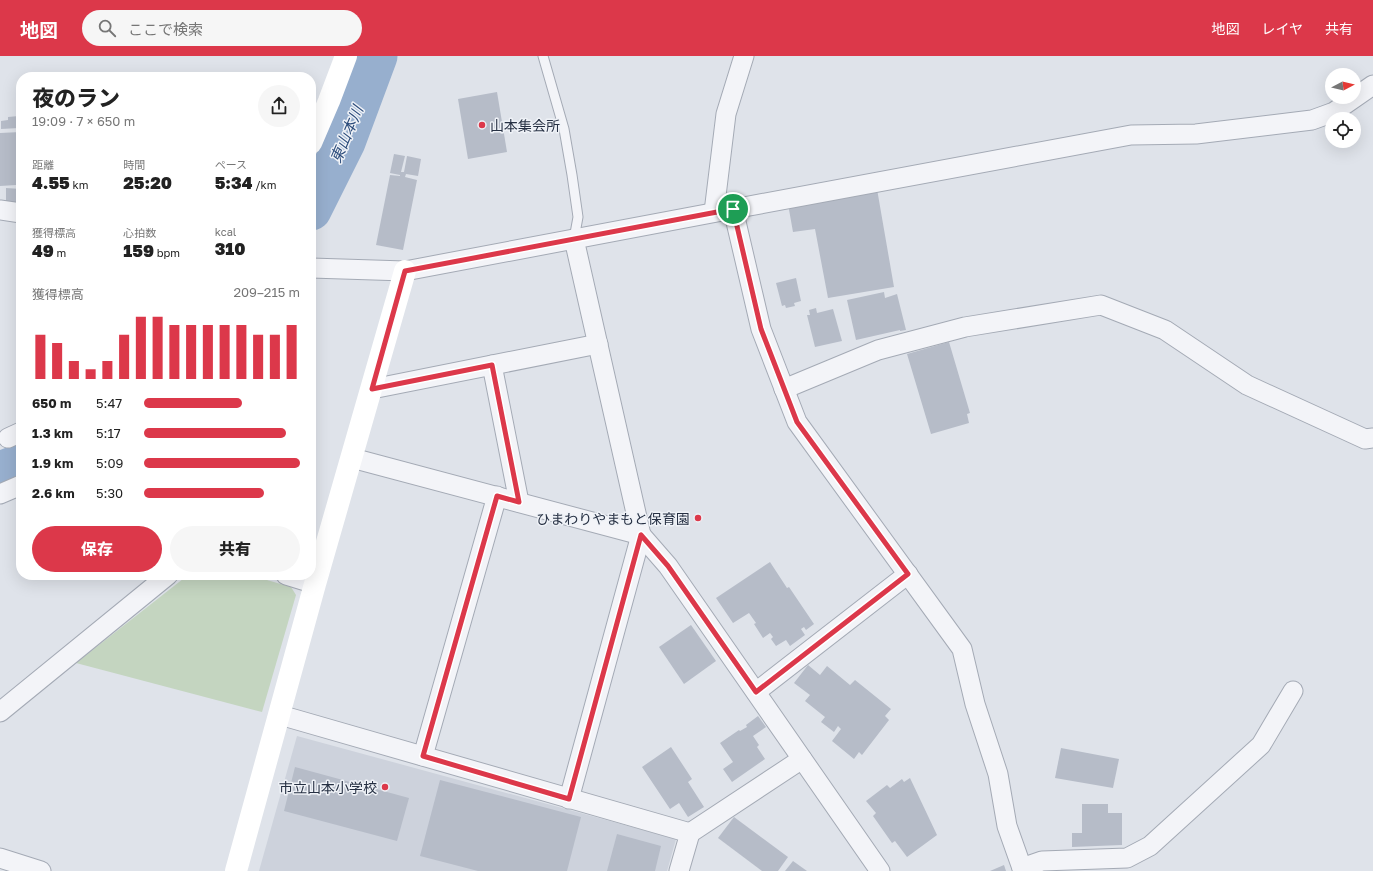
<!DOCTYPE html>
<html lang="ja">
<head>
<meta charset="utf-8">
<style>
  body { margin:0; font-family:"Golos Text","Noto Sans JP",sans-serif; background:#f6f6f6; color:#222; height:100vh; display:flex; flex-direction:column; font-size:15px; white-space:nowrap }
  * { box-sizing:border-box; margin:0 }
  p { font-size:13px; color:#767676 }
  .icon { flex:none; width:22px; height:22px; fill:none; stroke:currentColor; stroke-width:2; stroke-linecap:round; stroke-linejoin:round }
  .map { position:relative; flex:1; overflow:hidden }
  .details { position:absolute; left:16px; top:16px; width:300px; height:508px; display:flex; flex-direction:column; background:#fff; border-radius:16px; box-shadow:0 4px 16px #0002 }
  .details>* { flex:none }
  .needle { width:26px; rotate:83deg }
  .fabs { position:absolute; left:1325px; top:12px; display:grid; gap:8px }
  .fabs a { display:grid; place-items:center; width:36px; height:36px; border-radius:50%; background:#fff; box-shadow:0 4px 16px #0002; font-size:20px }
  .pin { position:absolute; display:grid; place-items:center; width:34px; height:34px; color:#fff; margin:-17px; border:2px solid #fff; border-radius:50%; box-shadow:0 1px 4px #0007 }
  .round { display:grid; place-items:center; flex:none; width:42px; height:42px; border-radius:21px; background:#f6f6f6 }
  .overview { display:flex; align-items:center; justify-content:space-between; height:68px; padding:0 16px }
  h1 { font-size:22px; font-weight:800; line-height:30px }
  .figures { display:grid; grid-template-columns:repeat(3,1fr); gap:6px; height:68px; padding:4px 16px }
  .figures div { display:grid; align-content:center }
  .figures b { font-size:17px; font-weight:800 }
  .figures small { font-size:11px; font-weight:400 }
  .figures p { font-size:11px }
  .chart { height:112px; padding:8px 16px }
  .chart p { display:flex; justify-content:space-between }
  .chart svg { width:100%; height:72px; margin-top:4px; stroke:#dc384a; stroke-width:6 }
  .action { display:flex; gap:8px; margin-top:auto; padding:8px 16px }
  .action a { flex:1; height:46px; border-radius:24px; background:#dc384a; color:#fff; font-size:16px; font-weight:800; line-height:46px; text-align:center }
  .action a+a { background:#f6f6f6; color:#222 }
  ul { padding:0 16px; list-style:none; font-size:13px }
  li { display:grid; grid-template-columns:64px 48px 1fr; align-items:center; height:30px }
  li i { height:10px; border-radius:5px; background:#dc384a }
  header { display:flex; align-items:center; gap:24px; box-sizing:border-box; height:56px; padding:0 20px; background:#dc384a; color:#fff }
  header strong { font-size:19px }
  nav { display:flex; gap:22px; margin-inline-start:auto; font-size:14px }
  .search { width:280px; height:36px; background:#f6f6f6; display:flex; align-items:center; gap:10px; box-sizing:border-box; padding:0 14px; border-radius:22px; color:#767676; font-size:15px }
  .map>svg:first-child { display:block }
</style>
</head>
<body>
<header>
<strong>地図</strong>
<div class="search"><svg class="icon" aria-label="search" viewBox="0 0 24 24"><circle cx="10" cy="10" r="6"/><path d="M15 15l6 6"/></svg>ここで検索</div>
<nav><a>地図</a><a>レイヤ</a><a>共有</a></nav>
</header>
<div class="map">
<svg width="1373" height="815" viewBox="0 0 1373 815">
  <rect width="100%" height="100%" fill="#dfe3ea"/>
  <!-- built -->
  <polygon fill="#cdd2dc" points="297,680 676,783 667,815 259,815"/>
  <!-- green -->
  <polygon fill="#c4d5c0" points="188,519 250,519 291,531 296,539 262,656 76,607"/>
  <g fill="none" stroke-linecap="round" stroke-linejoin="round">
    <!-- river -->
    <g stroke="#97afce" stroke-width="41">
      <polyline points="311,154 345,86 377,0"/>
      <polyline points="0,416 21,408"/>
    </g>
  </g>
  <!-- building -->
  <g fill="#b6bcc8">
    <polygon points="497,36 507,96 468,103 458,43"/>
    <polygon points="19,60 19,72 1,73 1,65 8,64 8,61"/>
    <polygon points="21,76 21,112 16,112 16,129 0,130 0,77"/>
    <polygon points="394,98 405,100 401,116 404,116 407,100 421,103 418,120 406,118 405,121 417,124 403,194 376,189 390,119 400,120 400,119 390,117"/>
    <polygon points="6,132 21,133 21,147 6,146"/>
    <polygon points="877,133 894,231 828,242 815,173 793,176 788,148"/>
    <polygon points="796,222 801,245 794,247 795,250 786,252 785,249 782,250 776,227"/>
    <polygon points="884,236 885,242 897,238 906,274 900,275 900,274 856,284 847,244"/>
    <polygon points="816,252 817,257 833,253 842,285 815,291 807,259 810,259 809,254"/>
    <polygon points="949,286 970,357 967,358 969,367 931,378 907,298"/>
    <polygon points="770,506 787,532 789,531 814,568 806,574 804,571 801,573 805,579 790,590 786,584 776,590 771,583 773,581 770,577 763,582 754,568 756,567 749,557 733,567 716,542"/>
    <polygon points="691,569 716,605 684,628 659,591"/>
    <polygon points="808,609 820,619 827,610 850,629 855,624 891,653 885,660 889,664 862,699 859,696 854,703 832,685 841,673 838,670 834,676 821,666 825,661 805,645 810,639 794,627"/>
    <polygon points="758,660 766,671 753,680 759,689 757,691 765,703 732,726 723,713 733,706 720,687 739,674 740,675 747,671 746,669"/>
    <polygon points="671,691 692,723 688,726 704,751 688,761 679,747 670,753 642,711"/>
    <polygon points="1061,692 1119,703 1113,732 1055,722"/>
    <polygon points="295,711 409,742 397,785 284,755"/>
    <polygon points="910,722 937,779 907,801 895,785 892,787 873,760 876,757 866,745 887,729 890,732 902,723 904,726"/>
    <polygon points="440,724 581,761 567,815 478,815 420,800"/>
    <polygon points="1082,748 1108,748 1108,757 1122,757 1122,789 1072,791 1072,777 1082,777"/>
    <polygon points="734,761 788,801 778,815 762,815 718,782"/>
    <polygon points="617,778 661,790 655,815 607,815"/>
    <polygon points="793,805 807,815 785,815"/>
    <polygon points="1004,809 1006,815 990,815"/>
  </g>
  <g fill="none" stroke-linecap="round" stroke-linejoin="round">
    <defs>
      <polyline id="lane" points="543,0 564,73 572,119 578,161 574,183"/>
      <g id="street">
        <polyline points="733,153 761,273 797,366 962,593 975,648 998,718 1007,770 1023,815"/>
        <polyline points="0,154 21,157"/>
        <polyline points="714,156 726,58 744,0"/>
        <polyline points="311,212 405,215 733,153 1131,79 1196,78 1312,64 1334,56 1373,29"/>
        <polyline points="492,309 519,446"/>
        <polyline points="372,333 598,288"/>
        <polyline points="784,333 878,294 965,271 1101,249 1165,274 1247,329 1365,383 1373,382"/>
        <polyline points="8,382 21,376"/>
        <polyline points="352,402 641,479 668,510 880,815"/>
        <polyline points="0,438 21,429"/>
        <polyline points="286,519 315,528"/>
        <polyline points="756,636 908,518"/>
        <polyline points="0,656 168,519"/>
        <polyline points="280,659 690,777"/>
        <polyline points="423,700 497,440"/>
        <polyline points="569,743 641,479 574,183"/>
        <polyline points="0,802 41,815"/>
        <polyline points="1022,812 1042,805 1127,802 1150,790 1261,689 1293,635"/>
        <polyline points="679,815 690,777 802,703"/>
      </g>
    </defs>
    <!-- lane casing -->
    <use href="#lane" stroke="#a4aab5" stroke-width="11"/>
    <!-- street casing -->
    <use href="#street" stroke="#a4aab5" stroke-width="21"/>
    <!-- lane -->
    <use href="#lane" stroke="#f3f4f8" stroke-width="9"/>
    <!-- street -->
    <use href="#street" stroke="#f3f4f8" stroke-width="19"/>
    <!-- secondary -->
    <g stroke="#fff" stroke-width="22">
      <polyline points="311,87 329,45 346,0"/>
      <polyline points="236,815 315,528 405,215"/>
    </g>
  </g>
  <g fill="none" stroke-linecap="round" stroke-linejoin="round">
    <defs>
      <polygon id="route" points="733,153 761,273 797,366 908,518 756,636 668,510 641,479 569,743 423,700 497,440 519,446 492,309 372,333 405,215"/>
    </defs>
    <!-- route casing -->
    <use href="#route" stroke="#fff" stroke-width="8"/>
    <!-- route -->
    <use href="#route" stroke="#dc384a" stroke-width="5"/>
  </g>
  <!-- markers -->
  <g fill="#dc384a" stroke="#eff2f7" stroke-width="1.5">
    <circle cx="482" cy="69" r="4"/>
    <circle cx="698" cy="462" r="4"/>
    <circle cx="385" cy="731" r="4"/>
  </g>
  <g text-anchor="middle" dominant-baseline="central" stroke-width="3" stroke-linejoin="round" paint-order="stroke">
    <!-- poi labels -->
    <g font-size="14" fill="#263043" stroke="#eff2f7" text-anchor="end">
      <text x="490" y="69" text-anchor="start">山本集会所</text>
      <text x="690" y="462">ひまわりやまもと保育園</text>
      <text x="377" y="731">市立山本小学校</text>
    </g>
    <!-- water labels -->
    <g font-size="15" font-style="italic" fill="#2c4c7b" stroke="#eff2f7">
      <text transform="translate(346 78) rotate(-67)">東山本川</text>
    </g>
  </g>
</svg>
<div class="fabs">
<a><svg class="needle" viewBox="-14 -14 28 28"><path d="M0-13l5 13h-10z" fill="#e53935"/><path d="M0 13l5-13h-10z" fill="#767676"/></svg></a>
<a><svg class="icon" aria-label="locate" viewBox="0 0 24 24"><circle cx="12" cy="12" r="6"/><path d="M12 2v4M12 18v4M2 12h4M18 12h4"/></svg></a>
</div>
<div class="pin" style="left:733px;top:153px;background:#1e9e55"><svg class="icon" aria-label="arrive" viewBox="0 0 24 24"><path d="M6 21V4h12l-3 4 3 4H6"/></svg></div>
<section class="details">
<div class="overview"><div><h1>夜のラン</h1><p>19:09 · 7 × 650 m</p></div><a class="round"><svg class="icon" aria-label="share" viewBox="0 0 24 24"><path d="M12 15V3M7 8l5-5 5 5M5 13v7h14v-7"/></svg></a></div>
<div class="figures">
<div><p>距離</p><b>4.55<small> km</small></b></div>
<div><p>時間</p><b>25:20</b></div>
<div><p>ペース</p><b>5:34<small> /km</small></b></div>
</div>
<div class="figures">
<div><p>獲得標高</p><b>49<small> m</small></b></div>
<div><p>心拍数</p><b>159<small> bpm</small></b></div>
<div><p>kcal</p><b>310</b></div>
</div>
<div class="chart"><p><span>獲得標高</span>209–215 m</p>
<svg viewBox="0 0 160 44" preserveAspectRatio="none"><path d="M5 44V17M15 44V22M25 44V33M35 44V38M45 44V33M55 44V17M65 44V6M75 44V6M85 44V11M95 44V11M105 44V11M115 44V11M125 44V11M135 44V17M145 44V17M155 44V11"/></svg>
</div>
<ul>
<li><b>650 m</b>5:47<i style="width:63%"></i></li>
<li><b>1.3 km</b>5:17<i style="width:91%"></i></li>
<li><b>1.9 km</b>5:09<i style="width:100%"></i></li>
<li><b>2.6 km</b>5:30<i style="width:77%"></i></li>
</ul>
<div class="action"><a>保存</a><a>共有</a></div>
</section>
</div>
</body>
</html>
